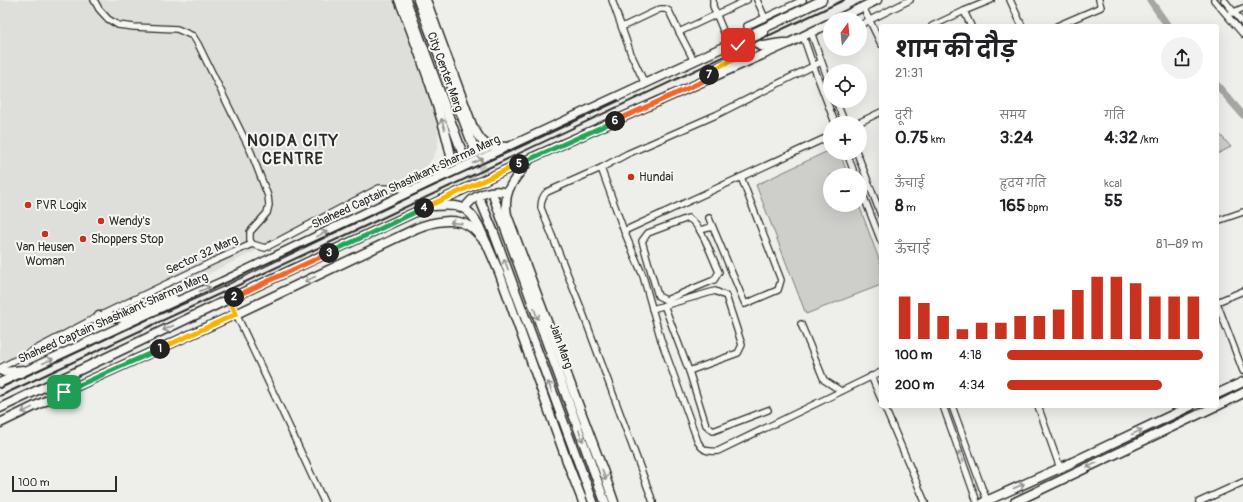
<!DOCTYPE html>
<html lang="hi">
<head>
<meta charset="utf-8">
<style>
  body { margin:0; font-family:Pangolin,"Playpen Sans Deva",sans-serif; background:#f2f2f2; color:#202124; height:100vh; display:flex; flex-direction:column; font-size:15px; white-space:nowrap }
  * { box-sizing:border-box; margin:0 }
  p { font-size:13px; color:#757577 }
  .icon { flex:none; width:22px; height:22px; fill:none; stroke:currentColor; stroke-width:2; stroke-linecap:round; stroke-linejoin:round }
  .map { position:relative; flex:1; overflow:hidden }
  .sheet { position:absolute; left:879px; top:24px; width:340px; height:384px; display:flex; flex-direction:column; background:#fff; border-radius:4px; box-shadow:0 4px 16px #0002 }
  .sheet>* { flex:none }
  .needle { width:26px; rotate:15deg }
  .fabs { position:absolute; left:823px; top:12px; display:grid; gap:8px }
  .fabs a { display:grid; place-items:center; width:44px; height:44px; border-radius:50%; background:#fff; box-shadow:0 4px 16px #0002; font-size:20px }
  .scale { position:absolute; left:12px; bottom:10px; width:105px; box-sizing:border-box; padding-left:4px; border:2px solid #2b2b2b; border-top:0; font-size:11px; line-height:14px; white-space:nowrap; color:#2b2b2b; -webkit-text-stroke:3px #f6f6f2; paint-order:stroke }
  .pin { position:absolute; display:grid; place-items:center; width:34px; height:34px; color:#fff; margin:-17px; border-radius:8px; box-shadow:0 2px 6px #0006 }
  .km { position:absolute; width:20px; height:20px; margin:-10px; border-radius:50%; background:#222; color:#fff; font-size:11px; line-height:20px; text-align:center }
  .round { display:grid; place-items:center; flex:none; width:42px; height:42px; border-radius:21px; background:#f2f2f2 }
  .headline { display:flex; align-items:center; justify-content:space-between; height:68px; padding:0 16px }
  h1 { font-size:22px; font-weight:700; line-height:30px }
  .figures { display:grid; grid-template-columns:repeat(3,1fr); gap:6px; height:68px; padding:4px 16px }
  .figures div { display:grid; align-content:center }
  .figures b { font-size:17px; font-weight:700 }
  .figures small { font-size:11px; font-weight:400 }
  .figures p { font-size:11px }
  .chart { height:112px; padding:8px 16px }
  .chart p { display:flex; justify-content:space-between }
  .chart svg { width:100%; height:72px; margin-top:4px; stroke:#c8321e; stroke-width:6 }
  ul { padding:0 16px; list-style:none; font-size:13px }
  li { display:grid; grid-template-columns:64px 48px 1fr; align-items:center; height:30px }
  li i { height:10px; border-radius:5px; background:#c8321e }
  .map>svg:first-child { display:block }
</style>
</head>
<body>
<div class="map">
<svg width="1243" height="502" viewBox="0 0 1243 502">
  <rect width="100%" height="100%" fill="#eeeeea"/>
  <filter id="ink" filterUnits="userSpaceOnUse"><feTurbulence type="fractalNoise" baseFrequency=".025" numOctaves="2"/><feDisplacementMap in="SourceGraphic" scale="8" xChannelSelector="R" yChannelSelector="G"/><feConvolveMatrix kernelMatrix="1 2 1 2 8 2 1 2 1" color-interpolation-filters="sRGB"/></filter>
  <g filter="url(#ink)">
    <!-- built -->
    <polygon fill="#dededb" points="0,0 393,0 438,121 438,147 430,163 416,174 25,362 2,360 0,360"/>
    <!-- green -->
    <g fill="#cececa" stroke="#7c7c7a">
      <polygon points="1217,131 1231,147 1217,154"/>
      <polygon points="830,150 830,153 840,153 848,175 830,175 830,205 859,205 881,265 881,285 806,314 756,185"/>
    </g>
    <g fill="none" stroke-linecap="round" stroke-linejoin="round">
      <!-- canal -->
      <g stroke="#a6a6a3" stroke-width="7">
        <polyline points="1150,0 1168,26"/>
        <polyline points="1217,85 1243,115"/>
      </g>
      <!-- secondary-tunnel -->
      <g stroke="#c7c7c4" stroke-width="8" stroke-dasharray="8 4" stroke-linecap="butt">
        <polyline points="462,152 481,202"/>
        <polyline points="477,154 493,197"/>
      </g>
      <defs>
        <g id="street">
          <polyline points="94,0 99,9 108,19 118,25 134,27 177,29 193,36 198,44 251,152 268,196 269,205 267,213 250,232 250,240 252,244"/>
          <polyline points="612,0 631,54 645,84"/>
          <polyline points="713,0 713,6 729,45"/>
          <polyline points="757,0 765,18"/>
          <polyline points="1010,0 1022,26"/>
          <polyline points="1214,0 1243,34"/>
          <polyline points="1224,0 1243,23"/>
          <polyline points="863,7 881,44"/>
          <polyline points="964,11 971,26"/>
          <polyline points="1232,13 1243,8"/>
          <polyline points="860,25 910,0"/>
          <polyline points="932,26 964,11 991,0"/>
          <polyline points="1057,26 1101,7 1099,0"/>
          <polyline points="622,27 660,9 665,9 669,11 679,32"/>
          <polyline points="811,32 830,85"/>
          <polyline points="750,35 747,26 803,0"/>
          <polyline points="803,36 813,65 835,123"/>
          <polyline points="694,61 679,32 747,0"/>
          <polyline points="836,101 845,123"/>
          <polyline points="858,123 881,112"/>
          <polyline points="847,153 855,175"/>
          <polyline points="857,153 881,215"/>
          <path d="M 601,168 L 624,231 L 643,276 L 661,340 L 698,442 C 703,451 708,452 718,451 L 881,372"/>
          <polyline points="860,187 881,241"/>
          <path d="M 688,218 C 702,225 712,258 719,272 L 714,280 L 666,300 L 658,296 L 642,241 L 648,233 Z"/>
          <polyline points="709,218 745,304 778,290 781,280 741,177"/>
          <polyline points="1217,221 1243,212"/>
          <polyline points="700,230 712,227"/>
          <polyline points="624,231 830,136"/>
          <polyline points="229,299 281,409 324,502"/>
          <polyline points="1217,302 1243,291"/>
          <polyline points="1217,303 1243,371"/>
          <polyline points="652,309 715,291 726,296 742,345 738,353 689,371 664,305"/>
          <polyline points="801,324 824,380 841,391"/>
          <polyline points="0,368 99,316 216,260 252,244 265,248 379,188 413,189"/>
          <polyline points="689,371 706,425 713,431 768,410"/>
          <polyline points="871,376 881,399"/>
          <polyline points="884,406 925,502"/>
          <polyline points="943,406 977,502"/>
          <polyline points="952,406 982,488 987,500"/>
          <polyline points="1038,406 1060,468"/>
          <path d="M 653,502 L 581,308 L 541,208 C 541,201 542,196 547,192 L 601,168 L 627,154 L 716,115 L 821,62"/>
          <polyline points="1199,502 1243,482"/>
        </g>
        <g id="secondary">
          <path d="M 399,0 C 411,29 421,58 431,87 C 439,112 448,136 452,162"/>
          <polyline points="406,0 462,152"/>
          <polyline points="418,0 474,148"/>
          <path d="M 426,0 L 472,125 C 477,133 481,144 491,146 C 496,148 502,146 508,147"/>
          <polyline points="838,19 877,0"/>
          <path d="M 764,32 L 759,34 L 756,38 L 757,43 L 760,46 C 767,47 776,42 785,43"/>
          <path d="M 708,78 L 713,71 L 719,67 L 742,57 C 746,54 747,50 743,46 L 738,45 L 731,48"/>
          <path d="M 529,160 C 515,180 502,189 507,215 L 604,473 L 614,502"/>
          <polyline points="436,179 442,170 448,164 491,146"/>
          <polyline points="494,198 605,502"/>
          <polyline points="481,202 494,233 593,502"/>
          <path d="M 434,206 C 456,205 467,203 479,226 L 499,272 L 568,464 L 583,502"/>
          <path d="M 465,209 C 471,195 493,188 507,193"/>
          <polyline points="99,316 122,318 162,301 174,299"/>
          <polyline points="0,370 4,372 23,370"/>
          <polyline points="0,383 142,317 222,282 436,179 509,147 777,22 822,0"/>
          <polyline points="1217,394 1243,382"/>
          <polyline points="1217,406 1243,393"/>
          <polyline points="0,408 229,299 529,159 789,43 830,23"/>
          <path d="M 0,423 L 64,392 L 236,314 L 417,228 C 432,222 454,217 469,226 C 476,230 481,238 487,244"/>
          <polyline points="984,502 1060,468 1191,406"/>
          <polyline points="1015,502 1216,406"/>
        </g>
      </defs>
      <!-- street casing -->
      <use href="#street" stroke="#2b2b2b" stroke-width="8"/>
      <!-- secondary casing -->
      <use href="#secondary" stroke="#2b2b2b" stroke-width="11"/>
      <!-- street -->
      <use href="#street" stroke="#f6f6f2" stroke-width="5.5"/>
      <!-- secondary -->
      <use href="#secondary" stroke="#f6f6f2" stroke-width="8"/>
      <!-- rail -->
      <g stroke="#2b2b2b" stroke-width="2">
        <polyline points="0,388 618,100"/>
        <polyline points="0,396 359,229 844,0"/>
      </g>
    </g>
    <!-- one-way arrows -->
    <defs><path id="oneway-shaft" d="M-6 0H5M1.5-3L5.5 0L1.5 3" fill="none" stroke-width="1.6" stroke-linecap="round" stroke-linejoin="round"/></defs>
    <g stroke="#90908e">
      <use href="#oneway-shaft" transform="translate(443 124) rotate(-108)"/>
      <use href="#oneway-shaft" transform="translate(478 161) rotate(-23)"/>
      <use href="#oneway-shaft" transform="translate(456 223) rotate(-174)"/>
      <use href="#oneway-shaft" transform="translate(322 234) rotate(-26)"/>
      <use href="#oneway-shaft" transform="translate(506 264) rotate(-110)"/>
      <use href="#oneway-shaft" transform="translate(310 279) rotate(155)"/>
      <use href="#oneway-shaft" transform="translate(205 289) rotate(-23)"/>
      <use href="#oneway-shaft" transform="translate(536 314) rotate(70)"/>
      <use href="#oneway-shaft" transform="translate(168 328) rotate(155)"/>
      <use href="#oneway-shaft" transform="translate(48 361) rotate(-25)"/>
      <use href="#oneway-shaft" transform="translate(550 387) rotate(-110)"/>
      <use href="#oneway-shaft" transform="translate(27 410) rotate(154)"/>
      <use href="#oneway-shaft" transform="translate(1137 432) rotate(-25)"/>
      <use href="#oneway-shaft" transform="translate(581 436) rotate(70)"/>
      <use href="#oneway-shaft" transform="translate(961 456) rotate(-110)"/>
      <use href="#oneway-shaft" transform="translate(1092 465) rotate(155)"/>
      <use href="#oneway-shaft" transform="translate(604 475) rotate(72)"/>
      <use href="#oneway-shaft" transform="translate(1019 486) rotate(-24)"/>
    </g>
  </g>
  <g fill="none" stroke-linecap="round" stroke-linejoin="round" filter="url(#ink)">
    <defs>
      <polyline id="split-1" points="64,392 160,349"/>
      <polyline id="split-2" points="160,349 236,314 229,299 234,297"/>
      <polyline id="split-3" points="234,297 329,253"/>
      <polyline id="split-4" points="329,253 424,208"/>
      <polyline id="split-5" points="424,208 519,164"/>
      <polyline id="split-6" points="519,164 615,121"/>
      <polyline id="split-7" points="615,121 706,80 709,75"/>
      <path id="split-8" d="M 709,75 C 718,64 732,62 744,55 C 747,50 744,45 738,45"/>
    </defs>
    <!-- split-1 casing -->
    <use href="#split-1" stroke="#fff" stroke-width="8"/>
    <!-- split-2 casing -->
    <use href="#split-2" stroke="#fff" stroke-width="8"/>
    <!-- split-3 casing -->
    <use href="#split-3" stroke="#fff" stroke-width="8"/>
    <!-- split-4 casing -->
    <use href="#split-4" stroke="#fff" stroke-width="8"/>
    <!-- split-5 casing -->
    <use href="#split-5" stroke="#fff" stroke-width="8"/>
    <!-- split-6 casing -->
    <use href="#split-6" stroke="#fff" stroke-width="8"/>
    <!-- split-7 casing -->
    <use href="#split-7" stroke="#fff" stroke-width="8"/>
    <!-- split-8 casing -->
    <use href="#split-8" stroke="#fff" stroke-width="8"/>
    <!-- split-1 -->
    <use href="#split-1" stroke="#22a559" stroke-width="5"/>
    <!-- split-2 -->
    <use href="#split-2" stroke="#f5b400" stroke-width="5"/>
    <!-- split-3 -->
    <use href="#split-3" stroke="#f0652b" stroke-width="5"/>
    <!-- split-4 -->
    <use href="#split-4" stroke="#22a559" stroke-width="5"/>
    <!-- split-5 -->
    <use href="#split-5" stroke="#f5b400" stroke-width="5"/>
    <!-- split-6 -->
    <use href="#split-6" stroke="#22a559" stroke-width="5"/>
    <!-- split-7 -->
    <use href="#split-7" stroke="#f0652b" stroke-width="5"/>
    <!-- split-8 -->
    <use href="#split-8" stroke="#f5b400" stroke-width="5"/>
  </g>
  <!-- markers -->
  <g fill="#c8321e" stroke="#f6f6f2" stroke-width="1.5">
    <circle cx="631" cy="177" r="4"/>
    <circle cx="28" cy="205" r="4"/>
    <circle cx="101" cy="221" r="4"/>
    <circle cx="45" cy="234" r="4"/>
    <circle cx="83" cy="239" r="4"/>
  </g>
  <g text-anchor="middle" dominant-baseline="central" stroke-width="4" stroke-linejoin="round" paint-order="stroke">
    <!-- street labels -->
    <g font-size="12" fill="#2b2b2b" stroke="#f6f6f2">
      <text transform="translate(445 72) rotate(70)">City Center Marg</text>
      <text transform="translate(406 182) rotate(-25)">Shaheed Captain Shashikant Sharma Marg</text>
      <text transform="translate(202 255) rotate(-25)">Sector 32 Marg</text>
      <text transform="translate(113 318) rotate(-24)">Shaheed Captain Shashikant Sharma Marg</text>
      <text transform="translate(561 346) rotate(70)">Jain Marg</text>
    </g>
    <!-- poi labels -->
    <g font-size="12" fill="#2b2b2b" stroke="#f6f6f2" text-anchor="start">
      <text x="639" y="177">Hundai</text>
      <text x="36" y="205">PVR Logix</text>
      <text x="109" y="221">Wendy's</text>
      <text x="91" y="239">Shoppers Stop</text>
      <text x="45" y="247" text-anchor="middle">Van Heusen<tspan x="45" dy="14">Woman</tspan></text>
    </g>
    <!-- district labels -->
    <g font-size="16" font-weight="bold" letter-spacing="1" fill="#2b2b2b" stroke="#f6f6f2">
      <text x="293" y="141">NOIDA CITY<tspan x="293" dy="18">CENTRE</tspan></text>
    </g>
  </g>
</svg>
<div class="fabs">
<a><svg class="needle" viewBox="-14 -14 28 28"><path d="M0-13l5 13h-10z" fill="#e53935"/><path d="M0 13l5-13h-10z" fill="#757577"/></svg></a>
<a><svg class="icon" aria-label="locate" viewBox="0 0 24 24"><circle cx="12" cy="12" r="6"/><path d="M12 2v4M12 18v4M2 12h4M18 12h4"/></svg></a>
<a>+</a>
<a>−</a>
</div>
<div class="scale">100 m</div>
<div class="pin" style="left:64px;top:392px;background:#1e9e55"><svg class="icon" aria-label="arrive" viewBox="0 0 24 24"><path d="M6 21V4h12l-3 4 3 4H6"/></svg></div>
<div class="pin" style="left:738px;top:45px;background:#d93025"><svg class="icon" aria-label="check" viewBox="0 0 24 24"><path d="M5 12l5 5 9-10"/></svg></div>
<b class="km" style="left:160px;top:349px">1</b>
<b class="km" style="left:234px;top:297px">2</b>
<b class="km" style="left:329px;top:253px">3</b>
<b class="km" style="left:424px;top:208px">4</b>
<b class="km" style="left:519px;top:164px">5</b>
<b class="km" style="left:615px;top:121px">6</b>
<b class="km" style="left:709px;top:75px">7</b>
<section class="sheet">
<div class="headline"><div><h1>शाम की दौड़</h1><p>21:31</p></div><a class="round"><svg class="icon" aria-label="share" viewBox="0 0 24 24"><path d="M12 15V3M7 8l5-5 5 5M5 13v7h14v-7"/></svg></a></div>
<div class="figures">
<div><p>दूरी</p><b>0.75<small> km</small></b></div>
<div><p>समय</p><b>3:24</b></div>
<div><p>गति</p><b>4:32<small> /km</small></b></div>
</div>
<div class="figures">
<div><p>ऊँचाई</p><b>8<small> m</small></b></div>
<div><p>हृदय गति</p><b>165<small> bpm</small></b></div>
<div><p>kcal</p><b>55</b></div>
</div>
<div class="chart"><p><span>ऊँचाई</span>81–89 m</p>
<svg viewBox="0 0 160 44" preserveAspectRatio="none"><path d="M5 44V18M15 44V22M25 44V30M35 44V38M45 44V34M55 44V34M65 44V30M75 44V30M85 44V26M95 44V14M105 44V6M115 44V6M125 44V10M135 44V18M145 44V18M155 44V18"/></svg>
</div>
<ul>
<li><b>100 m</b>4:18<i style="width:100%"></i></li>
<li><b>200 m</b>4:34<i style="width:79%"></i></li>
</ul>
</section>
</div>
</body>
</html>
